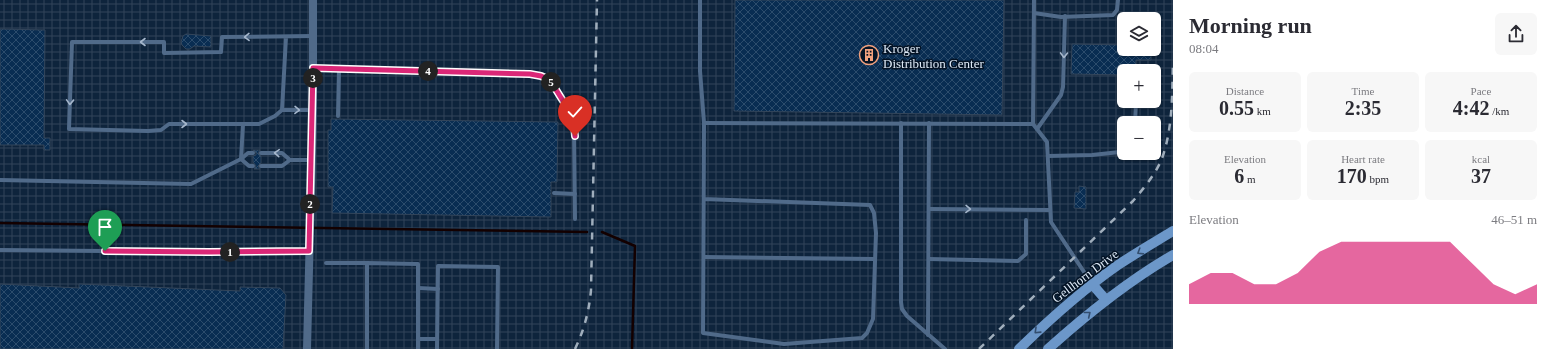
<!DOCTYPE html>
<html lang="en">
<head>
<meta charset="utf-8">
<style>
  body { margin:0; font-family:"Times New Roman",serif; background:#f7f7f7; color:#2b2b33; height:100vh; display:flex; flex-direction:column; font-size:15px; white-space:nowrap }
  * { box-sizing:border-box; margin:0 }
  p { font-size:13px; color:#7c7c81 }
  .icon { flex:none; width:22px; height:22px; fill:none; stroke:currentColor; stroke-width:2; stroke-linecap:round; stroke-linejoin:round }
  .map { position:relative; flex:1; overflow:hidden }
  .sheet { display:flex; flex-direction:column; background:#fff; width:380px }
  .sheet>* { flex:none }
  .controls { position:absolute; left:1117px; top:12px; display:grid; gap:8px }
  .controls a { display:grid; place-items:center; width:44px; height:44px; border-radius:6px; background:#fff; box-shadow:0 1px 3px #0004; font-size:20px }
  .pin { position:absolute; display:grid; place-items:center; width:34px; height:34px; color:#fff; margin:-41px -17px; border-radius:50% 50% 50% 0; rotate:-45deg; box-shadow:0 0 4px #0007 }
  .pin .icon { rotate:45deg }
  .km { position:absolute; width:20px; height:20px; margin:-10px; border-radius:50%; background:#222; color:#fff; font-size:11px; line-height:20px; text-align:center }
  .round { display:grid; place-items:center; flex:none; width:42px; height:42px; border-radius:6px; background:#f7f7f7 }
  .overview { display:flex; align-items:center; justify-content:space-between; height:68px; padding:0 16px }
  h1 { font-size:22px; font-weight:800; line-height:30px }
  .stats { display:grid; grid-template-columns:repeat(3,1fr); gap:6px; height:68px; padding:4px 16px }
  .stats div { display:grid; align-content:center; border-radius:6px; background:#f7f7f7; text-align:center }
  .stats b { font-size:20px; font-weight:800 }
  .stats small { font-size:11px; font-weight:400 }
  .stats p { font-size:11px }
  .chart { height:112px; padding:8px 16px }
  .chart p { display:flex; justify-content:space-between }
  .chart svg { width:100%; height:72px; margin-top:4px; fill:#db2777; opacity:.7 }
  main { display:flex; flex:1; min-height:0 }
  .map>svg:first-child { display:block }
</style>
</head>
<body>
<main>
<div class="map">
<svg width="1173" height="349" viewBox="0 0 1173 349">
  <defs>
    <pattern id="industrial-grid" width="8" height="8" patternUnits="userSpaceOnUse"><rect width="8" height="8" fill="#0e243c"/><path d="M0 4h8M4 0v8" fill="none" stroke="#314459"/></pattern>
    <pattern id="building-cross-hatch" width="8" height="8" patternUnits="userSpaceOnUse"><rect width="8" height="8" fill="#092d52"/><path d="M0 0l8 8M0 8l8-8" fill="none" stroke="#2c4c6c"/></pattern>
  </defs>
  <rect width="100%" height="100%" fill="#0c1d2f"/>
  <!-- industrial -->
  <path fill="url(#industrial-grid)" fill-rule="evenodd" d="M 0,0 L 1173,0 L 1173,349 L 0,349 ZM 1124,19 L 1154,19 L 1154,49 L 1124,49 ZM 1124,71 L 1154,71 L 1154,101 L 1124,101 ZM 1124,123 L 1154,123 L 1154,153 L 1124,153 Z"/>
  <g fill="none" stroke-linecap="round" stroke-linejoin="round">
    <!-- stream -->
    <g stroke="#130000" stroke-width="2.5">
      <polyline points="0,223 587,232"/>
      <polyline points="602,232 635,246 632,349"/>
    </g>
  </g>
  <!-- building -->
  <g fill="url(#building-cross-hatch)" stroke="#34465b">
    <polygon points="735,0 1004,0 1002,115 734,111"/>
    <polygon points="0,29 45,30 44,138 50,138 50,150 44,150 44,145 0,145"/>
    <polygon points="186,34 211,36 211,47 194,46 190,49 186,49 182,45 181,42 183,36"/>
    <polygon points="1072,44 1124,45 1124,49 1151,49 1151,60 1136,60 1136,71 1124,71 1124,75 1071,74"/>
    <polygon points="331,119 558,122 557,182 551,182 551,217 332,213 333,187 328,187 328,130 331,130"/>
    <polygon points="253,150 260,150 258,153 261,156 261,163 258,166 260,169 254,169 256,166 253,162 253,156 256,155 256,153"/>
    <polygon points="1079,186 1086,187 1086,209 1074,208 1075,192 1079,192"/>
    <polygon points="0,284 79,288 79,284 240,291 240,287 280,288 286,295 283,349 0,349"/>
  </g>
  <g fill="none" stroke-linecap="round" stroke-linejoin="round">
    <!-- service -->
    <g stroke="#506a89" stroke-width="4">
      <polyline points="700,0 700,71 704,123 703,333 784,344 862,338 867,333 873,319 876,233 874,213 870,205 704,199"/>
      <polyline points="1034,0 1033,124 1047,142 1051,222 1092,284"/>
      <polyline points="1034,13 1061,17 1113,15 1117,10 1118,0"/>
      <polyline points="286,37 282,110 275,116 259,124 169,124 161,130 148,131 69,129 72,42 164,42 164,53 221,52 222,37 313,36"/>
      <polyline points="313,68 530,74 541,76 550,80 568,109 574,125 575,219"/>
      <polyline points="282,110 313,110"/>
      <polyline points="338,116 339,69"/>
      <polyline points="704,123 1033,124"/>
      <polyline points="901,123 901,302 902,309 907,316 945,349"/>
      <polyline points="1135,123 1136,101"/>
      <polyline points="243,124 241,159 249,166 253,166"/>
      <polyline points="1037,129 1061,95 1063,87 1065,16"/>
      <polyline points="261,153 282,153 290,160"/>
      <polyline points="1048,156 1092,155 1120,152 1124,147"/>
      <polyline points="261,166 282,166 290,160 311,160"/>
      <polyline points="0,180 191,184 241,159 248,153 253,153"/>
      <polyline points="554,193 575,194"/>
      <polyline points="929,209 1050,210"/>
      <polyline points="0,250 209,252 309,251"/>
      <polyline points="704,257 875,259"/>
      <polyline points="929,259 1018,261 1026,254 1026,220"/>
      <polyline points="326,263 367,263"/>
      <polyline points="418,288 438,289"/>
      <polyline points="928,335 929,123"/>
      <polyline points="418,339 437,339"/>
      <polyline points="367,349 367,263 418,264 418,349"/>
      <polyline points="437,349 438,266 498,267 497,349"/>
    </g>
    <!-- minor -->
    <polyline stroke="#506a89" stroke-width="8" points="307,349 313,110 313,0"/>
    <!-- secondary -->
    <g stroke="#6c97c9" stroke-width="10">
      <polyline points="1092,284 1106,300"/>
      <path d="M 1019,349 C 1050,319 1082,290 1118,265 C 1136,253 1155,242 1173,231"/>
      <path d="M 1048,349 C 1087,314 1128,281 1173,255"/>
    </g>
    <!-- rail -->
    <g stroke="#a0aebc" stroke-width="2.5" stroke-dasharray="7 7" stroke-linecap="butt">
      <path d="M 575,349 C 584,330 589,312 591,290 L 597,0"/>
      <path d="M 979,349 L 1133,201 C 1143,189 1154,176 1161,161 C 1173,130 1172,95 1173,63"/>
    </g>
  </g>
  <!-- one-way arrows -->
  <defs><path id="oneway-chevron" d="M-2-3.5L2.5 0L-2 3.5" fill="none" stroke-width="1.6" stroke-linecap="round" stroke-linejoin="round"/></defs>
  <g stroke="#a6b7cc">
    <use href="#oneway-chevron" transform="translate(247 37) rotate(179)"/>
    <use href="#oneway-chevron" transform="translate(143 42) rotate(180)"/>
    <use href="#oneway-chevron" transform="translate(1064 55) rotate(91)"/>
    <use href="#oneway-chevron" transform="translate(70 102) rotate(92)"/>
    <use href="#oneway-chevron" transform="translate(297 110) rotate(1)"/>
    <use href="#oneway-chevron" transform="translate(184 124)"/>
    <use href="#oneway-chevron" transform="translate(277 153) rotate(-176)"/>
    <use href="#oneway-chevron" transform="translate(968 209) rotate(1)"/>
  </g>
  <g stroke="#334e6f">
    <use href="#oneway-chevron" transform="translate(1140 252) rotate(148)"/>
    <use href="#oneway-chevron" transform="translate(1088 314) rotate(-39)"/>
    <use href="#oneway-chevron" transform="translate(1037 331) rotate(136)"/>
  </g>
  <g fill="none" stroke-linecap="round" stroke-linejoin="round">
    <defs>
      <polyline id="route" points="105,251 209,252 309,251 313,68 530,74 541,76 550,80 568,109 574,125 575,136"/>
    </defs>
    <!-- route casing -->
    <use href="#route" stroke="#fff" stroke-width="8"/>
    <!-- route -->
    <use href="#route" stroke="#db2777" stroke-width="5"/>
  </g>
  <!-- icons -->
  <defs>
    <symbol id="building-ring" viewBox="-11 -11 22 22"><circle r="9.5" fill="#041325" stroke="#f2a17e" stroke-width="1.5"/><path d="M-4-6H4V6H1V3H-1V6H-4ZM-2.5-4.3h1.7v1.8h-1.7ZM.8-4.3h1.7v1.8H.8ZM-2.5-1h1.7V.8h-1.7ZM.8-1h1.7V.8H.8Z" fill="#f2a17e"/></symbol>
  </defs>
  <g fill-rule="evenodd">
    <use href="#building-ring" x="858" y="44" width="22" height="22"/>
  </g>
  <g text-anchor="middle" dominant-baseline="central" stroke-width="3" stroke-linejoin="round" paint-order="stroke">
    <!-- poi labels -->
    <g font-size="13" fill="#dfebf8" stroke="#041325" text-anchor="start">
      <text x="883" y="48">Kroger<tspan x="883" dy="15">Distribution Center</tspan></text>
    </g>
    <!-- street labels -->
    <g font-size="13" fill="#dfebf8" stroke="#041325">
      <text transform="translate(1085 276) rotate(-37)">Gellhorn Drive</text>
    </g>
  </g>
</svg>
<div class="controls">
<a><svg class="icon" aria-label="layers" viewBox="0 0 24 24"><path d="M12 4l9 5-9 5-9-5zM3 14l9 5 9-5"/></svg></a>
<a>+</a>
<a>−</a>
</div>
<div class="pin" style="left:105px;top:251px;background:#1e9e55"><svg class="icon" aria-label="arrive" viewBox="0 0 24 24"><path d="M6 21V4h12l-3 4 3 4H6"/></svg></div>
<div class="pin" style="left:575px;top:136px;background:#d93025"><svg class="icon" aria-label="check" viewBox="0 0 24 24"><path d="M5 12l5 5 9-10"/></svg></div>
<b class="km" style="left:230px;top:252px">1</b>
<b class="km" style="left:310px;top:204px">2</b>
<b class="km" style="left:313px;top:78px">3</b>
<b class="km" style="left:428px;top:71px">4</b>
<b class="km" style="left:551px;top:82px">5</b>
</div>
<section class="sheet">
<div class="overview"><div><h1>Morning run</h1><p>08:04</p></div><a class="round"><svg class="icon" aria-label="share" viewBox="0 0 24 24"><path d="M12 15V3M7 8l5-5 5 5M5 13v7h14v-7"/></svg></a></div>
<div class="stats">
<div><p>Distance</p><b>0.55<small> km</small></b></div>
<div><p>Time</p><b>2:35</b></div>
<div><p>Pace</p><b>4:42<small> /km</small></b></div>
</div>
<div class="stats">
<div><p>Elevation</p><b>6<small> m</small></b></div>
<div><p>Heart rate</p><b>170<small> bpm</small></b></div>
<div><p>kcal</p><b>37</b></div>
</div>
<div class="chart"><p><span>Elevation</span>46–51 m</p>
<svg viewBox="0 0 160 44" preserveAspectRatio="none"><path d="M0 44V32L10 25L20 25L30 32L40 32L50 25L60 12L70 6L80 6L90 6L100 6L110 6L120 6L130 19L140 32L150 38L160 32V44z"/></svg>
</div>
</section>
</main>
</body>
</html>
